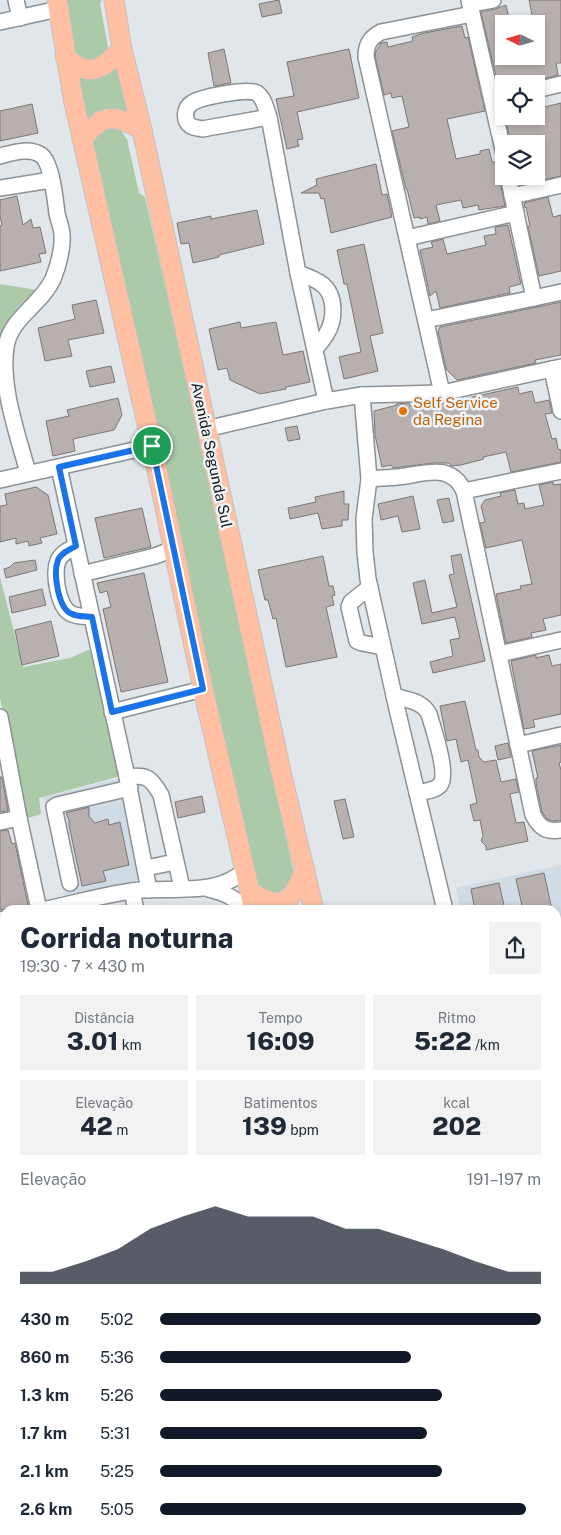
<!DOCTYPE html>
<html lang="pt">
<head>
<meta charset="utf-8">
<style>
  body { margin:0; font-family:"Public Sans",sans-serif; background:#f2f2f3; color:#1f2937; height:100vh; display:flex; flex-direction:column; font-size:19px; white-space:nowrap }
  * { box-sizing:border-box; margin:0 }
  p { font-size:16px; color:#747a83 }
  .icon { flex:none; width:28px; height:28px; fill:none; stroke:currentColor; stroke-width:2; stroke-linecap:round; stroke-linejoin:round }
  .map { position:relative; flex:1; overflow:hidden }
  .drawer { position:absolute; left:0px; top:905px; width:561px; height:630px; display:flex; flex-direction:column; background:#fff; border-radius:15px 15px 0 0; box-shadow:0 2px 8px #0003 }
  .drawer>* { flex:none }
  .needle { width:32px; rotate:275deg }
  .controls { position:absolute; left:495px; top:15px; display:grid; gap:10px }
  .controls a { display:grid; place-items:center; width:50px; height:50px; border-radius:0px; background:#fff; box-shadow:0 2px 8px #0003; font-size:25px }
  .pin { position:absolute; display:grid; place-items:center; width:42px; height:42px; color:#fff; margin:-21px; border:2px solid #fff; border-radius:50%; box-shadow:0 1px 5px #0007 }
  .round { display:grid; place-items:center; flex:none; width:52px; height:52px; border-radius:0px; background:#f2f2f3 }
  .head { display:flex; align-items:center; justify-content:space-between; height:85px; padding:0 20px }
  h1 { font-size:28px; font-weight:800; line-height:38px }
  .stats { display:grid; grid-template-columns:repeat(3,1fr); gap:8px; height:85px; padding:5px 20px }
  .stats div { display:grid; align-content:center; border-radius:0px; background:#f2f2f3; text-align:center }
  .stats b { font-size:25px; font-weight:800 }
  .stats small { font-size:14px; font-weight:400 }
  .stats p { font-size:14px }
  .chart { height:140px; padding:10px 20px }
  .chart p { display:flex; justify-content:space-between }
  .chart svg { width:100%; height:90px; margin-top:5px; fill:#111827; opacity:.7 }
  ul { padding:0 20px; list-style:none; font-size:16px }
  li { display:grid; grid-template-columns:80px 60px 1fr; align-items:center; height:38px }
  li i { height:12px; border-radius:6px; background:#111827 }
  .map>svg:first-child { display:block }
</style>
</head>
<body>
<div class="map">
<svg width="561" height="1535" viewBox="0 0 561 1535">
  <rect width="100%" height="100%" fill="#e1e6eb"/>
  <!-- built -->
  <g fill="#cfdbe5">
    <polygon points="121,778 144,874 139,887 67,900 64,895 44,797"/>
    <polygon points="561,865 561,1032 556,1034 556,910 461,910 456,888"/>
    <polygon points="5,935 5,1124 0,1126 0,936"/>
  </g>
  <!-- green -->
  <g fill="#aacaa8">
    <polygon points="61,0 102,0 100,4 109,52 108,58 76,62"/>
    <path d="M 118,61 L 130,116 C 109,105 96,106 83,126 L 73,71 Z"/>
    <polygon points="118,126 127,139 139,193 145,197 199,437 293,870 292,884 288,893 258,893 92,147 94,133"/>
    <path d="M 0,284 L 37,290 C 19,304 4,319 0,342 Z"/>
    <polygon points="0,577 23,667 70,658 88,650 93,651 121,776 39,798 41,814 25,819 0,698"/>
    <polygon points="556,1335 561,1362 561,1521 556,1523"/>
    <polygon points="461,1530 535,1530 517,1535 462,1535"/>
  </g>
  <!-- building -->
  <g fill="#b7b0ae" stroke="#7d7774">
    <polygon points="279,0 282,13 262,17 259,4"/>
    <polygon points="529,0 561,0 561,63 556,63 558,75 527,84 504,84 504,88 499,89 481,12 495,9 506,5 510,22 504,24 504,56 544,56 536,48 536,24 534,24"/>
    <polygon points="462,26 465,38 468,37 485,111 447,119 456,159 480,154 480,151 489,149 492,162 497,162 499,168 499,178 505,206 479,210 478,205 463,208 461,200 436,205 440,221 428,224 427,217 420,219 419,217 414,218 407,189 406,189 392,131 409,127 402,96 392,98 391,93 384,95 375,56 376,51 381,43 387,42 388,47 413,41 412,37 424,33"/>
    <polygon points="224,49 231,83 214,86 208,53"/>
    <polygon points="349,49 359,98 297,112 303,139 297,140 299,146 287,149 276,99 294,96 287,62"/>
    <polygon points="561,103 561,176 519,185 518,176 536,176 536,144 511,144 505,116 536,116 536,109"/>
    <polygon points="32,104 38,133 0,141 0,111"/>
    <polygon points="376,164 382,195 387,194 392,217 331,233 324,198 321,199 319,193 301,193 317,185 316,179"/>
    <polygon points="17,196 23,225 31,219 33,228 40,227 46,253 39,254 41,262 0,271 0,226 2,225 0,216 0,200"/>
    <polygon points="548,197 553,217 561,215 561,271 539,276 528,227 530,226 526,207 525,208 524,203"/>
    <polygon points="257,210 264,244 219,255 219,257 193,263 189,243 181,244 177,223 211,216 211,219"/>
    <polygon points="508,225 521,284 509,287 510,293 440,308 436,291 430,296 420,250 433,247 431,242 443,239 447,254 486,245 484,236 496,234 495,227"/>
    <polygon points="364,244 383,333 370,336 378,371 344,379 339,357 361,352 347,284 344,284 337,250"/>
    <polygon points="96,300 104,333 68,340 72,356 45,361 38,328 75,319 72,305"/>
    <polygon points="561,302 561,355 535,360 536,363 457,380 446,369 438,331 440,327"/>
    <polygon points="240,322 241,328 276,322 283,355 303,351 310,382 286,387 286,389 260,394 230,380 227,368 218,370 209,329"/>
    <polygon points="111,366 115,382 90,387 86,371"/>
    <polygon points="518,387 519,394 532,391 535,403 549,400 552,413 545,414 552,439 556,438 558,449 561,450 561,462 511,472 506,452 483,457 484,459 461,465 451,466 449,463 434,463 393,468 391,465 382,467 375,435 374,411 397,405 396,404 409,403 410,406 436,405"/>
    <polygon points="118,398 122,415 114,430 73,439 75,451 53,456 46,421 69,416 67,410"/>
    <polygon points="297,426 300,439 288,441 285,428"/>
    <polygon points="553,482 553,485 561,484 561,615 543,619 546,630 531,633 532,637 506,643 496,594 521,589 520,586 532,584 522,540 486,548 480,523 485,522 481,506 485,500 501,496 500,493 515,490 518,504 524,503 525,509 544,505 539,485"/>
    <polygon points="36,487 48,495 57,534 40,538 42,543 29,546 28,541 16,544 16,538 0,542 0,506 7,505 5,494"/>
    <polygon points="344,491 344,504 349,504 348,520 342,520 342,526 322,529 318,513 290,519 288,508 316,502 315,497"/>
    <polygon points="413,496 420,529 402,532 398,516 381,520 378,504"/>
    <polygon points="449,498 454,521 443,523 437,500"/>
    <polygon points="142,508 151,547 104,558 95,518"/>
    <polygon points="461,554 485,661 433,673 430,662 453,656 450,640 460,638 455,617 422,624 413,583 425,580 432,613 457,607 449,575 454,574 451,556"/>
    <polygon points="323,556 329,586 333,586 335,595 332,596 334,605 326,607 337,657 286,667 276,618 273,619 268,600 265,600 258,570"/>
    <polygon points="35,560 37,570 6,578 4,569 10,567 14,563"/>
    <polygon points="144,573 168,682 121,692 103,609 111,607 107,591 100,593 97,583"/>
    <polygon points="42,589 46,605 12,613 9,597"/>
    <polygon points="51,621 59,656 22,665 15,630"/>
    <polygon points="536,655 536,658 549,655 552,666 561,664 561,714 533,720 535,727 524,729 511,661"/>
    <polygon points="465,701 476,750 478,750 479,757 484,762 496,760 501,782 516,779 519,792 510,794 516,823 524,822 528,841 486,850 486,846 481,841 483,836 480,820 474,821 470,805 477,803 468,760 461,762 456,739 447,741 440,706"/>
    <polygon points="508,743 511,757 498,760 495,746"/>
    <polygon points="561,745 561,762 559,763 561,770 561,821 552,821 547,819 542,812 536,783 536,778 538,778 532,751"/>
    <polygon points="0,777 2,777 8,811 0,812"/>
    <polygon points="202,796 205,812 178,818 175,802"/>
    <polygon points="345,799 354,837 343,839 334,801"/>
    <polygon points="89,807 89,816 95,823 108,819 109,825 120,822 129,865 103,871 106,881 82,886 69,825 69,820 66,813"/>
    <polygon points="8,830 12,844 15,843 28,905 0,910 0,831"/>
    <polygon points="544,873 552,910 523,910 516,879"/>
    <polygon points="499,883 505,910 475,910 471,889"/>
  </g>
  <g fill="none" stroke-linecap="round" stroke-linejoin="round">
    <defs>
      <g id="minor">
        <polyline points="16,0 20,18"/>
        <polyline points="469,0 504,154"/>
        <polyline points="470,4 493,0"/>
        <polyline points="0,22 58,9"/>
        <polyline points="536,90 561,84"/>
        <path d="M 269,117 L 202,129 C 199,128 194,128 191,126 C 183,121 184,108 192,103 C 201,97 247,88 257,93 C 264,98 266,109 269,117 L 298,273 L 326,401"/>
        <path d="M 0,156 C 12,153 29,147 41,155 C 52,163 55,199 57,213 C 58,220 62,228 62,235 C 63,248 58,267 53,279 C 41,305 10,318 6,347 C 0,387 18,435 28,473"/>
        <polyline points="508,176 534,298 561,292"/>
        <polyline points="0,188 51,180"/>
        <polyline points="512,196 561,185"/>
        <polyline points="407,238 516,213"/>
        <path d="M 298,273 C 307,276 316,279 323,285 C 336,296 335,320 327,333 C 324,339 319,344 315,349"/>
        <polyline points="426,320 534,298"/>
        <polyline points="552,369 561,411"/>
        <path d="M 442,393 L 366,57 C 366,44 370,38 381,32 L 472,14"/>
        <path d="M 362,395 L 369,479 C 378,478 388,478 397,477 C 422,475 450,461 464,491 L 533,815 C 540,828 546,832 561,830"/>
        <polyline points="206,429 326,401 362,395 442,393 561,367"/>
        <polyline points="59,467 127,777 149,890"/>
        <polyline points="369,479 364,519 365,552 368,579 397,709 445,910"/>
        <polyline points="0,480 152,446"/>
        <polyline points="464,491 561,471"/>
        <path d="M 76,546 C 69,550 61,553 58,561 C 53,573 58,609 72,614 C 78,617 86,616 92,617"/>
        <polyline points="82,574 155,556 173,549"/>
        <polyline points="370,587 351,602 349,607 357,641 362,643 383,647"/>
        <polyline points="499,654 561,640"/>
        <path d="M 394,696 C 408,700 422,701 429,714 C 433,728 449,774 440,785 C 435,791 424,791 417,793"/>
        <polyline points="112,712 203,689"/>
        <polyline points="0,717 19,818 0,822"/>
        <polyline points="518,745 561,735"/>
        <path d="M 127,777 C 147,774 151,778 161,795 L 182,888"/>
        <polyline points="19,818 39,910"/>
        <polyline points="146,868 175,862"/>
        <polyline points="70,883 54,807 57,805 130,788"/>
        <path d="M 208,889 C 226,893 233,897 248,910"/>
        <polyline points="132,891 136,910"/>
        <path d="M 42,910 C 72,904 102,895 132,891 C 168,886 218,898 246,869"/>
        <polyline points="0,920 5,919"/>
        <polyline points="556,1037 561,1036"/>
        <polyline points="0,1136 5,1135"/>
        <polyline points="0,1212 5,1211"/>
        <polyline points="0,1276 5,1276"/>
        <polyline points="556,1313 561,1313"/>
        <polyline points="0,1355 5,1354"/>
        <polyline points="0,1435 5,1433"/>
        <polyline points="0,1527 12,1535"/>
        <polyline points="70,1530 72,1535"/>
        <polyline points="129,1530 130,1535"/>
        <polyline points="216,1530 217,1535"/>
        <polyline points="315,1530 316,1535"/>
      </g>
      <g id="major">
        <polyline points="57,0 73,98 152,446 203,689 254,910"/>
        <polyline points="114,0 122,49 142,130 282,776 314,910"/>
        <path d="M 65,56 C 89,79 101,70 122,49"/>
        <path d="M 82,140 C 101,114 115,113 142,130"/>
        <path d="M 251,892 C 284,913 292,901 305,870"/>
        <polyline points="391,1530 392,1535"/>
        <polyline points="449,1530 450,1535"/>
      </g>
    </defs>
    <!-- minor casing -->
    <use href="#minor" stroke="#8c9195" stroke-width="18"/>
    <!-- major casing -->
    <use href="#major" stroke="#c2c3c3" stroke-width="21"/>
    <!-- minor -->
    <use href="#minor" stroke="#fff" stroke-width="15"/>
    <!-- major -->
    <use href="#major" stroke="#febfa2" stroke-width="19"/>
  </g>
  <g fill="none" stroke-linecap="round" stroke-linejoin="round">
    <defs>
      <path id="route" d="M 152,446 L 203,689 L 112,712 L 92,617 C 86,616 78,617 72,614 C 58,609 53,573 58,560 C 61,553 69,550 76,546 L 59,467 Z"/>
    </defs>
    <!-- route casing -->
    <use href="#route" stroke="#fff" stroke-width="10"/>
    <!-- route -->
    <use href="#route" stroke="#1a73e8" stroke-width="6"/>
  </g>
  <!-- markers -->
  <circle fill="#e8710a" stroke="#eef4f8" stroke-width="2" cx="403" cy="411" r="5"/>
  <g text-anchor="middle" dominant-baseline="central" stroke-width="5" stroke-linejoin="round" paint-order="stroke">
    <!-- food labels -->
    <g font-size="15" fill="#c56008" stroke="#eef4f8" text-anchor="start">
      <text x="413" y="402">Self Service<tspan x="413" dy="17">da Regina</tspan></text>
    </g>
    <!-- street labels -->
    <g font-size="15" fill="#151718" stroke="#eef4f8">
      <text transform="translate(212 455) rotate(78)">Avenida Segunda Sul</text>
    </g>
  </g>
</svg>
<div class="controls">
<a><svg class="needle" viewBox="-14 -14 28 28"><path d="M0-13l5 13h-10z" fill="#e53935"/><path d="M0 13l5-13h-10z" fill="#747a83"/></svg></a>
<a><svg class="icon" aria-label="locate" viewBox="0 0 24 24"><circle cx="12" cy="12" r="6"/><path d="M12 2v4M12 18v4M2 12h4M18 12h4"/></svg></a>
<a><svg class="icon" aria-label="layers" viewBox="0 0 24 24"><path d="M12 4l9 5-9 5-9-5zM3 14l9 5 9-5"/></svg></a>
</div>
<div class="pin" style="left:152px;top:446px;background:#1e9e55"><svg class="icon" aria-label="arrive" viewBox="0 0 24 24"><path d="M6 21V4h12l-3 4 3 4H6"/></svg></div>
<section class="drawer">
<div class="head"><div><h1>Corrida noturna</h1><p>19:30 · 7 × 430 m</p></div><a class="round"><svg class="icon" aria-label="share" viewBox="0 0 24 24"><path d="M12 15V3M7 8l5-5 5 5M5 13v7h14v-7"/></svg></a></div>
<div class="stats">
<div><p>Distância</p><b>3.01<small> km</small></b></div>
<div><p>Tempo</p><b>16:09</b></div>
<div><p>Ritmo</p><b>5:22<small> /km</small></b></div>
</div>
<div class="stats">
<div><p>Elevação</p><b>42<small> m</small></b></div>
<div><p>Batimentos</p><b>139<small> bpm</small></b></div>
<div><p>kcal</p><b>202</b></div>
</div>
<div class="chart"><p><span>Elevação</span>191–197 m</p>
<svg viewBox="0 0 160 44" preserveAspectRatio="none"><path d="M0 44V38L10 38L20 33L30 27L40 17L50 11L60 6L70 11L80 11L90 11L100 17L110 17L120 22L130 27L140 33L150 38L160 38V44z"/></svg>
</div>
<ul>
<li><b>430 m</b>5:02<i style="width:100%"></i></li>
<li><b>860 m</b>5:36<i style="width:66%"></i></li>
<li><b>1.3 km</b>5:26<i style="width:74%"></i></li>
<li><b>1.7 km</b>5:31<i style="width:70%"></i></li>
<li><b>2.1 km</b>5:25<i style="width:74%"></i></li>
<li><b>2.6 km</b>5:05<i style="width:96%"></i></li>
</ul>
</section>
</div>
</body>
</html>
